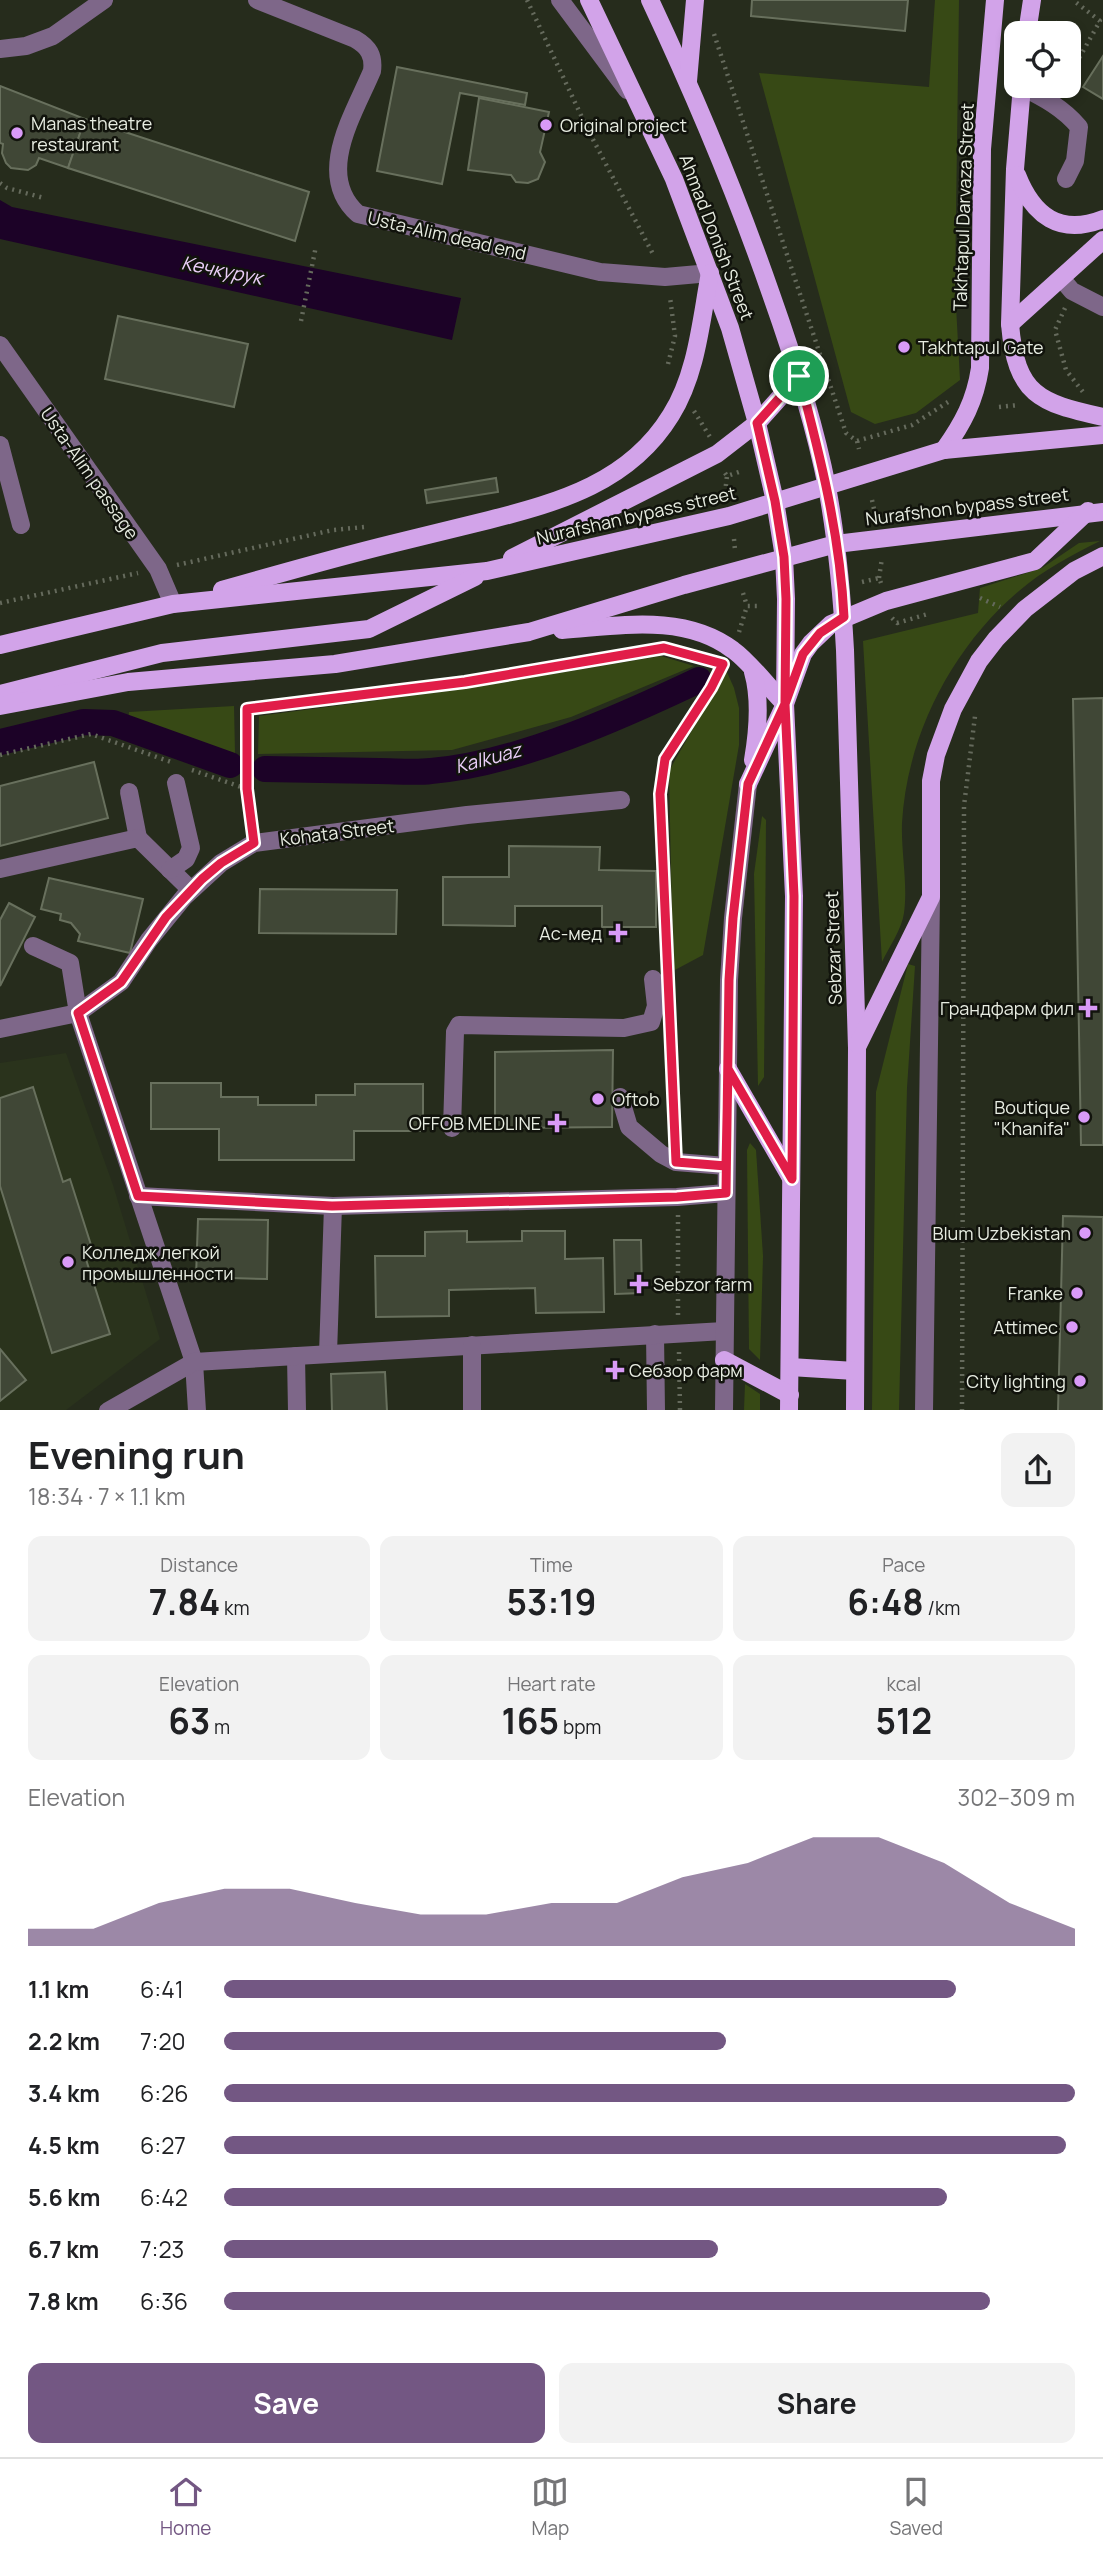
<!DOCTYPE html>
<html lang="en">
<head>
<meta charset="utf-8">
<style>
  body { margin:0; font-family:Manrope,sans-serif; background:#f2f2f2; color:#202124; height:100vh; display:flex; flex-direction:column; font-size:26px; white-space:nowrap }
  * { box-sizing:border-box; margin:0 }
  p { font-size:23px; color:#757577 }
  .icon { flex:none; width:38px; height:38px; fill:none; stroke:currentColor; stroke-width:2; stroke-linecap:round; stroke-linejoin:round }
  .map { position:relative; height:1410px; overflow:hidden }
  .details { display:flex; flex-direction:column; background:#fff; flex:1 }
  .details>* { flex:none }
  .buttons { position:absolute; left:1004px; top:21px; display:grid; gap:14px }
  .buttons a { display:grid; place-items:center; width:77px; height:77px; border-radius:14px; background:#fff; box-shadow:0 4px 10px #0003; font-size:35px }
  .pin { position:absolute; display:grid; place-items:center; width:60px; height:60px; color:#fff; margin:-30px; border:4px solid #fff; border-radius:50%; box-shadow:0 2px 7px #0007 }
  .round { display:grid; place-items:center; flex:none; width:74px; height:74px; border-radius:14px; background:#f2f2f2 }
  .headline { display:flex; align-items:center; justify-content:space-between; height:119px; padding:0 28px }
  h1 { font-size:38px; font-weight:700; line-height:52px }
  .metrics { display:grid; grid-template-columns:repeat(3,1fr); gap:10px; height:119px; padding:7px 28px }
  .metrics div { display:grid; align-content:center; border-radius:14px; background:#f2f2f2; text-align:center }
  .metrics b { font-size:35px; font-weight:700 }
  .metrics small { font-size:19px; font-weight:400 }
  .metrics p { font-size:19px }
  .chart { height:196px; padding:14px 28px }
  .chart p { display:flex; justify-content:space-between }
  .chart svg { width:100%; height:126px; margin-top:7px; fill:#735783; opacity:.7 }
  .cta { display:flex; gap:14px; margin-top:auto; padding:14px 28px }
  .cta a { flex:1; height:80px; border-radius:14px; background:#735783; color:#fff; font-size:28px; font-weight:700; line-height:80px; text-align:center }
  .cta a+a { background:#f2f2f2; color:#202124 }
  ul { padding:0 28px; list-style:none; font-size:23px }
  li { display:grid; grid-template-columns:112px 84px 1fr; align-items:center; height:52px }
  li i { height:18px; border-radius:9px; background:#735783 }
  .tab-bar { display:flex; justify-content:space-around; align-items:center; height:98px; border-top:2px solid #e0e0e0; background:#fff; font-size:19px; color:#757577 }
  .tab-bar a { display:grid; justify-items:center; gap:4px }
  .tab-bar .selected { color:#735783 }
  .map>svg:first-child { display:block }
</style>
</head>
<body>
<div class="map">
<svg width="1103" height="1411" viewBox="0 0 1103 1411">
  <rect width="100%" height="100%" fill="#262c1c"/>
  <!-- built -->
  <polygon fill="#2a331c" points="66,1053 113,1185 160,1339 66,1410 0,1411 0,1063"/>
  <!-- green -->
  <g fill="#374915">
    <polygon points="935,0 959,0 955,287 960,380 916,413 875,424 851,412 759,73 929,87"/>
    <path d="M 1100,541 C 1072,555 1043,570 1019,591 C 952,648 907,735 902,823 C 901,853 908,884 904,913 C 902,929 889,947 882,962 L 863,641 L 978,613 L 980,588 L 1042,568 L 1079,543 Z"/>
    <polygon points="661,656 694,666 571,717 452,750 258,754 259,716 463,689"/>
    <polygon points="726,670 734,688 739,708 739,745 703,955 673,971 669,771"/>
    <polygon points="234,706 235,754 220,754 128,722 129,712"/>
    <polygon points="762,816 766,820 764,1077 758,1086 754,874"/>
    <polygon points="908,964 915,966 907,1088 899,1410 872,1410 876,1092"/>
    <polygon points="750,1143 756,1150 763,1256 760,1360 749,1349 747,1150"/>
    <polygon points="745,1384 760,1394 760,1410 744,1410"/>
  </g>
  <!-- water -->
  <polygon fill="#1c0227" points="0,200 12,207 461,298 452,340 0,239"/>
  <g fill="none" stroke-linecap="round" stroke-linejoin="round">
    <!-- canal -->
    <g stroke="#1c0227" stroke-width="26">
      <polyline points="0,742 84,722 113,723 230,765"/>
      <path d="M 265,769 C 303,770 340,770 378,771 C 395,771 414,773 431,771 C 517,764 621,717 699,680"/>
    </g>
  </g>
  <!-- building -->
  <g fill="#404736" stroke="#68705d" stroke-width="2">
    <polygon points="752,0 908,0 905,31 751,16"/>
    <polygon points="1057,22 1074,25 1069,62 1069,33 1055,33"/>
    <polygon points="1103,56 1103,99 1083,87"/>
    <polygon points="397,67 527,93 525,105 460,93 442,184 377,171"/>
    <polygon points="0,86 85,119 68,168 39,158 36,165 28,170 11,168 6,163 2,153 3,144 0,143"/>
    <polygon points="479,98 549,112 540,152 545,162 538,179 528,183 516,182 511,175 468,170"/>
    <polygon points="85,119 309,192 295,241 68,168"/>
    <polygon points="118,316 248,344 234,407 105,379"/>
    <polygon points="496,478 498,492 427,503 425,490"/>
    <polygon points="1103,698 1103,1145 1081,1145 1073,699"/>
    <polygon points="94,762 108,818 0,846 0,786"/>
    <polygon points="509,846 600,847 599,870 656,871 656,927 602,927 602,906 515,906 515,926 443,925 443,877 509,877"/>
    <polygon points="49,878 143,899 130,953 78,941 80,934 71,923 60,920 61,914 41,909"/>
    <polygon points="260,889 397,890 396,934 259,933"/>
    <polygon points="9,903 35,917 0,986 0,920"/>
    <polygon points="613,1050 612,1127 495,1128 495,1052"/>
    <polygon points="151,1083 221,1083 221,1097 258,1097 258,1105 316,1105 316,1095 355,1095 355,1084 423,1084 423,1131 354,1131 354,1160 219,1160 219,1129 151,1129"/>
    <polygon points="33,1087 63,1182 70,1179 91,1245 82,1247 110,1334 52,1353 0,1186 0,1098"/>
    <polygon points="1063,1216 1103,1217 1103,1411 1058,1411"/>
    <polygon points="198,1219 268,1220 267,1279 196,1277"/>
    <polygon points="467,1231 467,1242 522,1241 522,1231 565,1231 565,1259 603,1258 604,1312 536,1313 535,1288 449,1290 449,1316 376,1317 375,1256 425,1256 425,1232"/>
    <polygon points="614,1240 641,1240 642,1293 615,1294"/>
    <polygon points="0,1349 26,1380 0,1401"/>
    <polygon points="385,1372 387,1411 332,1411 331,1374"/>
  </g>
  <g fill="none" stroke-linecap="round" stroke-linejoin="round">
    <!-- path -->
    <g stroke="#656a5c" stroke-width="4.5" stroke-dasharray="2 5" stroke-linecap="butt">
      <polyline points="527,0 587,128 654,256"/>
      <polyline points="714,34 846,433 857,441 912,425 948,402"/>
      <polyline points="1069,76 1100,21 1073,0"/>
      <polyline points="0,183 7,188 44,198"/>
      <polyline points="1065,308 1055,330 1066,370 1083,392"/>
      <polyline points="301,321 316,246"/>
      <polyline points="668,364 675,336 670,297"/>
      <polyline points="999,407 1019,405"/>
      <polyline points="694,411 710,437"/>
      <polyline points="857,441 859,449"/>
      <polyline points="725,473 727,476 742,471"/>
      <polyline points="725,493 727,476"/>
      <polyline points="872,500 875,514"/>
      <polyline points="734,539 735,550"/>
      <polyline points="177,565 333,530 364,527"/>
      <polyline points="879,578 882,558"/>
      <polyline points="862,582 879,578 881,583"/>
      <polyline points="743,593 747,606"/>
      <polyline points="980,598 1000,607"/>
      <polyline points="0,603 138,573"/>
      <polyline points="892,618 897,623 928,614"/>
      <polyline points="739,632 747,606 757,606"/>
      <polyline points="0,755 91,734 174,763"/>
      <polyline points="192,770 247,789 247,709 465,682 664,648 702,659"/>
      <polyline points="247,789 252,823"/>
      <polyline points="669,965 660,794 661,774 665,759 711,688 722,666"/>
      <polyline points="671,1030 676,1140"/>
      <polyline points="678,1215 678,1315"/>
      <polyline points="679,1352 680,1411"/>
      <polyline points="962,1411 964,806 975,716"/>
    </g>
    <!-- minor -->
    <g stroke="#7e6789" stroke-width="18">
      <path d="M 257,0 L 355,39 C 369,47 374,56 372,71 C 354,114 314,175 358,214 L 600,272 L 665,277 L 710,273"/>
      <polyline points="560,0 627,90"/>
      <polyline points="0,49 26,46 53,36 104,0"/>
      <path d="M 1022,87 C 1044,98 1063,108 1079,127 L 1075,161 L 1066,179"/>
      <polyline points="1061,278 1072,291 1103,307"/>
      <polyline points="0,345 158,569 173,604"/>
      <polyline points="0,445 21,525"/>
      <polyline points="129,792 138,838"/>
      <polyline points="0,869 138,838 191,890"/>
      <polyline points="170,870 186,859 191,848 176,783"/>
      <polyline points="33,946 70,963 78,1013 194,1362 197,1411"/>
      <polyline points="0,1029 78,1013 121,982 149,940 184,897 221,863 254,843 467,815 621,800"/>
      <polyline points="620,1097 629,1127 661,1154 676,1162 726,1166"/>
      <polyline points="452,1128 455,1032 459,1025 624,1028 651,1022 656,1006 653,979"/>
      <polyline points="138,1196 333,1206 677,1197 726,1193"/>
      <polyline points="655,1334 656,1411"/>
      <polyline points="328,1354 333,1206"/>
      <polyline points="296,1356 297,1411"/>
      <polyline points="108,1411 194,1362 724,1331"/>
      <polyline points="472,1411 472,1345"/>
      <polyline points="724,1411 729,980 733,918 748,784"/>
      <polyline points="924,1411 931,897"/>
    </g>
    <!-- major -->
    <g stroke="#d2a3e9" stroke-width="18">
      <polyline points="589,0 674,179 730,328 757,423 775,501 784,557 786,599 785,704 794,896 789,1411"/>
      <path d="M 650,0 C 695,96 736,193 771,294 C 793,356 814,421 827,487 C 837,541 842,595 845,650 L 857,1048 L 855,1411"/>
      <polyline points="1027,33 1032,0"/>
      <polyline points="688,81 695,0"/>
      <path d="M 1022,86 L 1015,169 L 1010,324 C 1016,395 1039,403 1103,417"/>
      <path d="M 1017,175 C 1033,216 1060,236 1103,219"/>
      <polyline points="1010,324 1103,240"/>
      <path d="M 944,450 C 963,423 975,401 980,368 L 982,149 L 995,0"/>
      <polyline points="512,558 717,454 757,423 799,376"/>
      <path d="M 222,590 C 278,574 334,558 391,544 C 423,536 456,528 489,520 C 560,502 630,482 671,415 C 697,374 701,320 710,273"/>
      <path d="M 562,630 C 619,626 684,613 733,650 C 750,662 769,688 785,704"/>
      <polyline points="0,645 173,604 487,571 729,516 944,450 1103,435"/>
      <polyline points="0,694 162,653 369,629 475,577"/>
      <polyline points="0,706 128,682 335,664 529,632 684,585 836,544 1103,512"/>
      <path d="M 753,760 C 758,731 761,700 753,672"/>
      <polyline points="748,784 785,704 803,654 811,643 831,624 886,601 1035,561 1088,511"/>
      <polyline points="858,1045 931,897 931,781 936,755 953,709 979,661 996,639 1025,609 1074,571 1103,556"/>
      <polyline points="728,1069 791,1178"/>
      <polyline points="724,1360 790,1395"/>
      <polyline points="790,1367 855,1371"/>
    </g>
  </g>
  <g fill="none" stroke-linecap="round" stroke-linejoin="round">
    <defs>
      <path id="route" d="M 799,376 L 757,423 L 775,501 L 784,557 L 786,599 L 785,704 L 748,784 L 733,918 L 729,980 L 726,1193 L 677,1197 L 332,1206 L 138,1196 L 78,1013 L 121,982 L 166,917 L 202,879 L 221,863 L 254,843 L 247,789 L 247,709 L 465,682 L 664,648 L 723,664 L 711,688 L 665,759 L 660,794 L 676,1162 L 726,1166 L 728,1069 L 792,1179 L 794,896 L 785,704 L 803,654 L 820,633 L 844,617 C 840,534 820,455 799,376"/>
    </defs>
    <!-- route casing -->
    <use href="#route" stroke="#fff" stroke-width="14"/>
    <!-- route -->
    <use href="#route" stroke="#e11d48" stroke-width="9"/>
  </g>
  <!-- markers -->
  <g fill="#d99af7" stroke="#11130c" stroke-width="2.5">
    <circle cx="546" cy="125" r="7"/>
    <circle cx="17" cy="133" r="7"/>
    <circle cx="904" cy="347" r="7"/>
    <path d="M614.5 922.5h7v7h7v7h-7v7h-7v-7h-7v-7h7z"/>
    <path d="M1084.5 997.5h7v7h7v7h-7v7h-7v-7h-7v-7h7z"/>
    <circle cx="598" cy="1099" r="7"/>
    <circle cx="1084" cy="1117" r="7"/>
    <path d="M553.5 1112.5h7v7h7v7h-7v7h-7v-7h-7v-7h7z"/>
    <circle cx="1085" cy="1233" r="7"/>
    <circle cx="68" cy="1262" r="7"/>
    <path d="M635.5 1273.5h7v7h7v7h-7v7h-7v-7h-7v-7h7z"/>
    <circle cx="1077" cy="1293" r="7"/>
    <circle cx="1072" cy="1327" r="7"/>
    <path d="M611.5 1359.5h7v7h7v7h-7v7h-7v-7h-7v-7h7z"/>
    <circle cx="1080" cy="1381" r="7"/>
  </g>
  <g text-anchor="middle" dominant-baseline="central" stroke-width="5" stroke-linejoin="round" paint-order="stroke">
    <!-- poi labels -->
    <g font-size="18" fill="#e7ece1" stroke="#11130c" text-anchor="end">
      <text x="31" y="123" text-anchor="start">Manas theatre<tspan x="31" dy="21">restaurant</tspan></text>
      <text x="560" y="125" text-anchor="start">Original project</text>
      <text x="918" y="347" text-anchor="start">Takhtapul Gate</text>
      <text x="602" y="933">Ас-мед</text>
      <text x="1074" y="1008">Грандфарм фил</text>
      <text x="612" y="1099" text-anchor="start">Oftob</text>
      <text x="1070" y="1107">Boutique<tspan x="1070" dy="21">"Khanifa"</tspan></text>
      <text x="541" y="1123">OFFOB MEDLINE</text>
      <text x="1071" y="1233">Blum Uzbekistan</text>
      <text x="82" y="1252" text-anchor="start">Колледж легкой<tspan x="82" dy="21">промышленности</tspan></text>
      <text x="653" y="1284" text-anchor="start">Sebzor farm</text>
      <text x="1063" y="1293">Franke</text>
      <text x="1058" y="1327">Attimec</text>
      <text x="629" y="1370" text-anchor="start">Себзор фарм</text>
      <text x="1066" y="1381">City lighting</text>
    </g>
    <!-- street labels -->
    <g font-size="18" fill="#e7ece1" stroke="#11130c">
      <text transform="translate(963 207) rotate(-88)">Takhtapul Darvaza Street</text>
      <text transform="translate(447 235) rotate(13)">Usta-Alim dead end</text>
      <text transform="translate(717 237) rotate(69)">Ahmad Donish Street</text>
      <text transform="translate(90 473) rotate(55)">Usta-Alim passage</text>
      <text transform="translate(967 506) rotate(-7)">Nurafshon bypass street</text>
      <text transform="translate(636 515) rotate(-13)">Nurafshan bypass street</text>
      <text transform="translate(337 832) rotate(-7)">Kohata Street</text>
      <text transform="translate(833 948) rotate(-92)">Sebzar Street</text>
    </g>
    <!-- water labels -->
    <g font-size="19" font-style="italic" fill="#ebcff9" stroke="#11130c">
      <text transform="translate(222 270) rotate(11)">Кечкурук</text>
      <text transform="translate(488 758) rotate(-15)">Kalkuaz</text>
    </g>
  </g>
</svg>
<div class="buttons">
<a><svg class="icon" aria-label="locate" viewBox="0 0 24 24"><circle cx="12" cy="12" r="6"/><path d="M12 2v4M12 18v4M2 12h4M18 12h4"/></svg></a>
</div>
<div class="pin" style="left:799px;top:376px;background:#1e9e55"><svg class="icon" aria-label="arrive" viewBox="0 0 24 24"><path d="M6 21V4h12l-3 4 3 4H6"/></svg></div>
</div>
<section class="details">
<div class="headline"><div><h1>Evening run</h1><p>18:34 · 7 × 1.1 km</p></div><a class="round"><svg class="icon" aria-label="share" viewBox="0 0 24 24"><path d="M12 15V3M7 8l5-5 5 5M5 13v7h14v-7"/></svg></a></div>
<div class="metrics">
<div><p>Distance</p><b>7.84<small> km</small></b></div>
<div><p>Time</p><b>53:19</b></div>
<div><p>Pace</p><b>6:48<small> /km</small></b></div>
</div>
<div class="metrics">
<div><p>Elevation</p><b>63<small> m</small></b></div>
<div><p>Heart rate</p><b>165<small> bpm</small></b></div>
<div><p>kcal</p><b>512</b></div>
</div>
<div class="chart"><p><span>Elevation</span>302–309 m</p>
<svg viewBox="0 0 160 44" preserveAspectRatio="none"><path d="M0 44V38L10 38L20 29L30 24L40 24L50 29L60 33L70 33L80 29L90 29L100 20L110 15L120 6L130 6L140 15L150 29L160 38V44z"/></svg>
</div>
<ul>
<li><b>1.1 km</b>6:41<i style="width:86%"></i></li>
<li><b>2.2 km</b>7:20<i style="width:59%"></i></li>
<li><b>3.4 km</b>6:26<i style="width:100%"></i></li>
<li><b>4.5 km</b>6:27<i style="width:99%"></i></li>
<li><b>5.6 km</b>6:42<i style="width:85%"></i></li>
<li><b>6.7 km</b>7:23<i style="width:58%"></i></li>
<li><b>7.8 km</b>6:36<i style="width:90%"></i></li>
</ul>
<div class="cta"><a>Save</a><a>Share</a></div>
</section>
<nav class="tab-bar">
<a class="selected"><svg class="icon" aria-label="home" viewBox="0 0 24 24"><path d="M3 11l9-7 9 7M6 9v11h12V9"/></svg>Home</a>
<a><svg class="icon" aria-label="map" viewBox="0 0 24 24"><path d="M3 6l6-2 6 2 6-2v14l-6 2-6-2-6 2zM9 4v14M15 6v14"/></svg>Map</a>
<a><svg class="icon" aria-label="saved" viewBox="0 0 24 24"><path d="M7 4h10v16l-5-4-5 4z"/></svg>Saved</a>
</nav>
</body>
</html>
